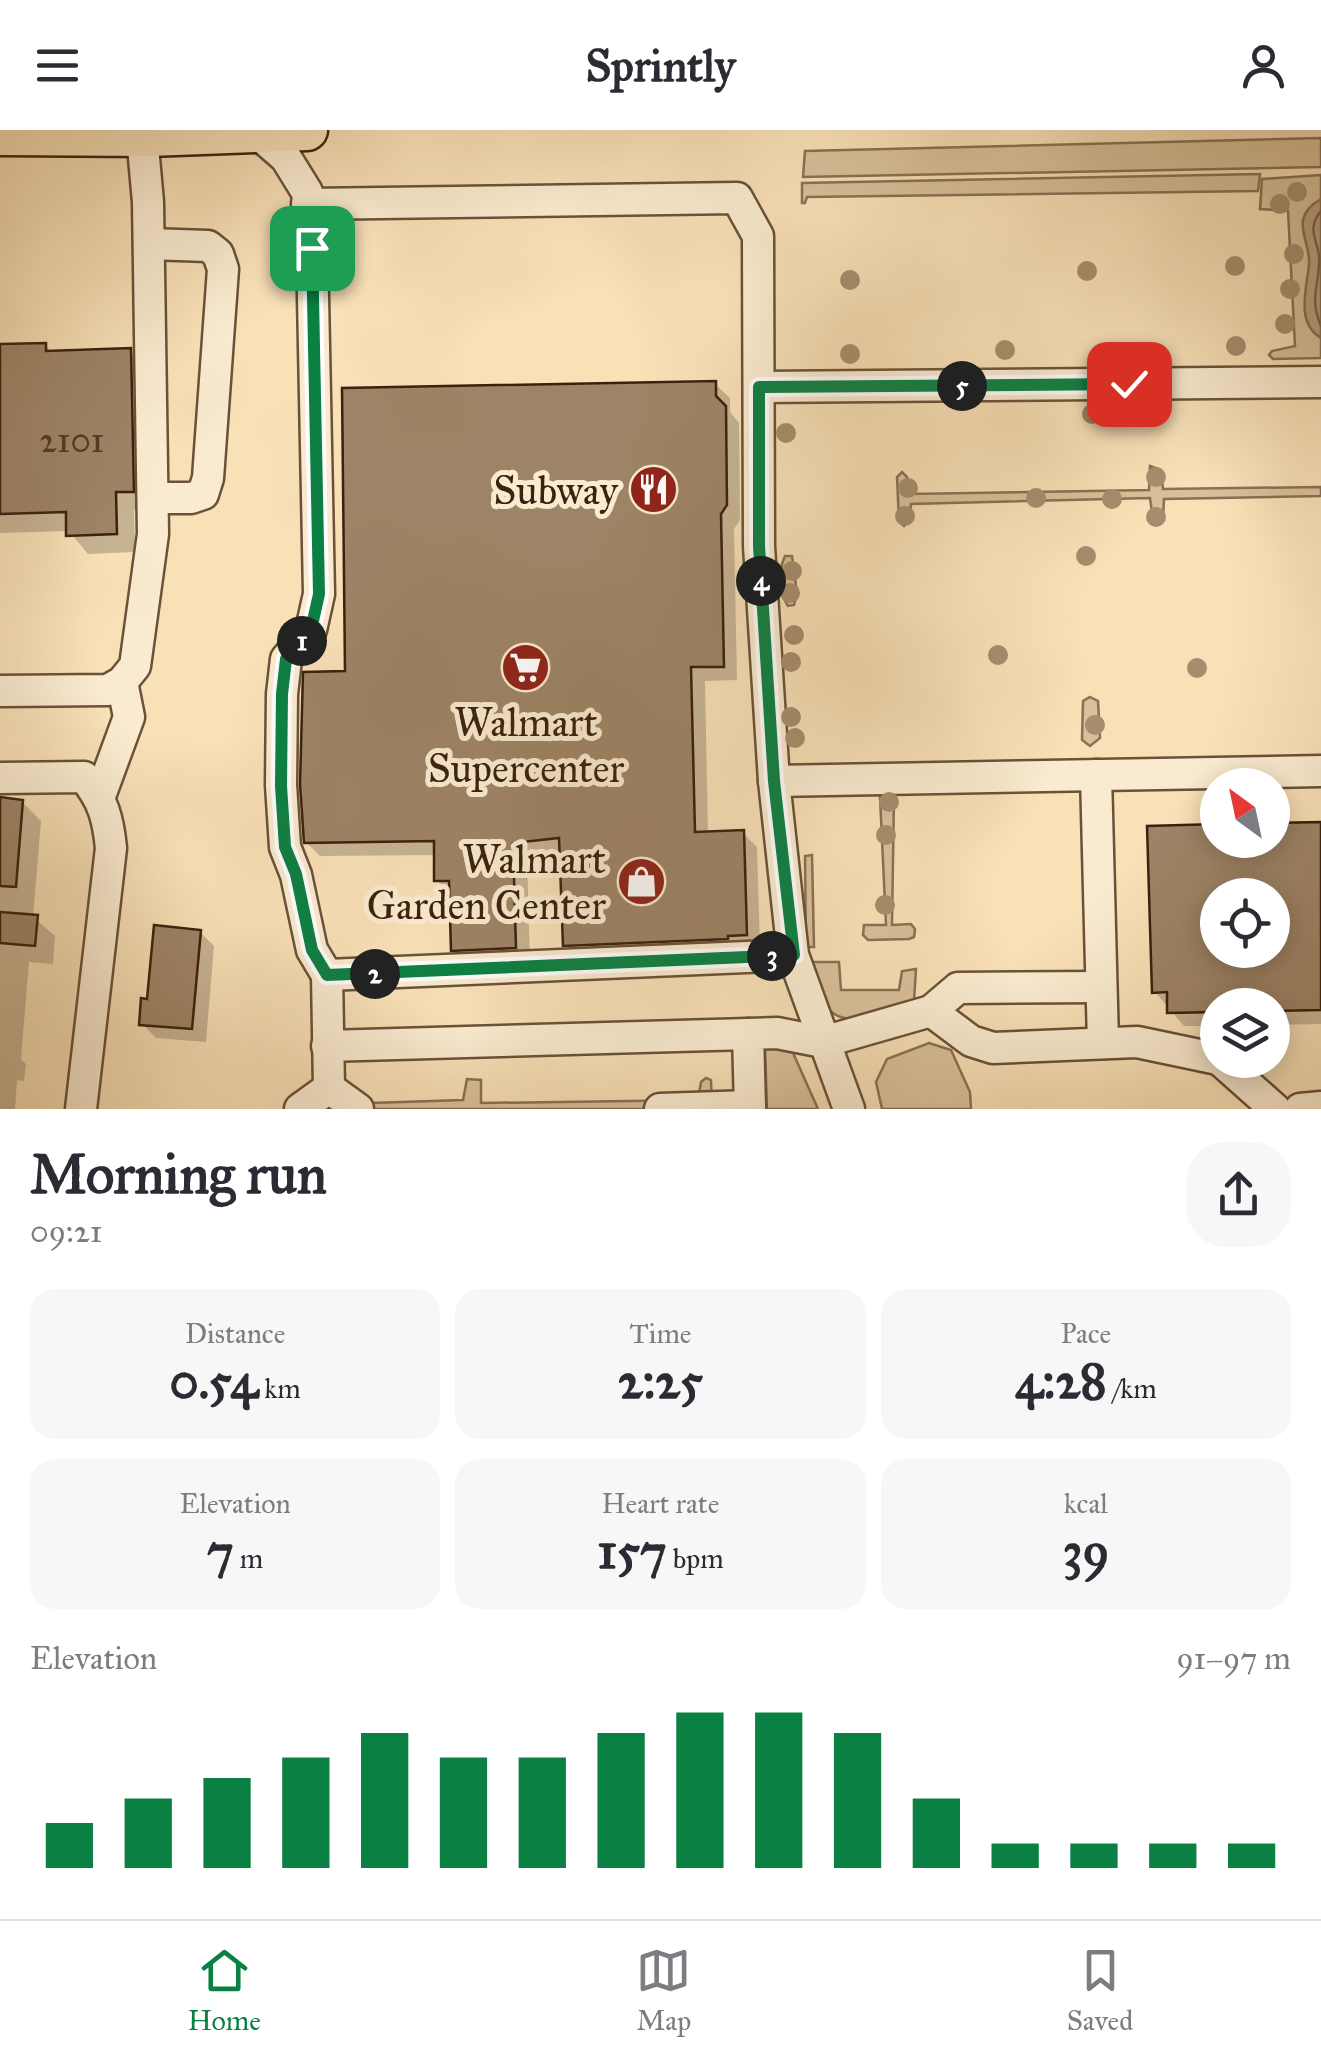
<!DOCTYPE html>
<html lang="en">
<head>
<meta charset="utf-8">
<style>
  body { margin:0; font-family:"IM FELL Great Primer",serif; background:#f7f7f7; color:#2b2b33; height:100vh; display:flex; flex-direction:column; font-size:38px; white-space:nowrap }
  * { box-sizing:border-box; margin:0 }
  p { font-size:32px; color:#7c7c81 }
  .icon { flex:none; width:55px; height:55px; fill:none; stroke:currentColor; stroke-width:2; stroke-linecap:round; stroke-linejoin:round }
  .map { position:relative; height:979px; overflow:hidden }
  .sheet { display:flex; flex-direction:column; background:#fff; flex:1 }
  .sheet>* { flex:none }
  .needle { width:65px; rotate:327deg }
  .controls { position:absolute; left:1200px; top:638px; display:grid; gap:20px }
  .controls a { display:grid; place-items:center; width:90px; height:90px; border-radius:50%; background:#fff; box-shadow:0 5px 25px #0003; font-size:50px }
  .pin { position:absolute; display:grid; place-items:center; width:85px; height:85px; color:#fff; margin:-42px; border-radius:20px; box-shadow:0 5px 15px #0006 }
  .km { position:absolute; width:50px; height:50px; margin:-25px; border-radius:50%; background:#222; color:#fff; font-size:28px; line-height:50px; text-align:center }
  .round { display:grid; place-items:center; flex:none; width:105px; height:105px; border-radius:40px; background:#f7f7f7 }
  .summary { display:flex; align-items:center; justify-content:space-between; height:170px; padding:0 30px }
  h1 { font-size:55px; font-weight:700; line-height:75px }
  .stats { display:grid; grid-template-columns:repeat(3,1fr); gap:15px; height:170px; padding:10px 30px }
  .stats div { display:grid; align-content:center; border-radius:25px; background:#f7f7f7; text-align:center }
  .stats b { font-size:50px; font-weight:700 }
  .stats small { font-size:28px; font-weight:400 }
  .stats p { font-size:28px }
  .chart { height:280px; padding:20px 30px }
  .chart p { display:flex; justify-content:space-between }
  .chart svg { width:100%; height:180px; margin-top:10px; stroke:#0b8043; stroke-width:6 }
  header { display:flex; justify-content:space-between; align-items:center; height:130px; padding:0 30px; background:#fff; font-size:45px; font-weight:700 }
  .tab-bar { display:flex; justify-content:space-around; align-items:center; height:140px; border-top:2px solid #e1e1e2; background:#fff; font-size:28px; color:#7c7c81 }
  .tab-bar a { display:grid; justify-items:center; gap:5px }
  .tab-bar .active { color:#0b8043 }
  .map>svg:first-child { display:block }
</style>
</head>
<body>
<header><svg class="icon" aria-label="menu" viewBox="0 0 24 24"><path d="M4 6h16M4 12h16M4 18h16"/></svg>Sprintly<svg class="icon" aria-label="person" viewBox="0 0 24 24"><circle cx="12" cy="8" r="4"/><path d="M4 21q1-7 8-7t8 7"/></svg></header>
<div class="map">
<svg width="1321" height="979" viewBox="0 0 1321 979">
  <rect width="100%" height="100%" fill="#f8e0b7"/>
  <filter id="stains"><feTurbulence type="fractalNoise" baseFrequency=".002" numOctaves="4"/><feColorMatrix values="0 0 0 0 .2 0 0 0 0 .09 0 0 0 0 .02 0 0 0 .5 -.17"/></filter>
  <radialGradient id="worn" r=".72"><stop offset=".6" stop-color="#630" stop-opacity="0"/><stop offset="1" stop-color="#630" stop-opacity=".3"/></radialGradient>
  <!-- green -->
  <g fill="#d8c09a" stroke="#8a7054" stroke-width="2.5">
    <polygon points="1321,8 1321,37 803,47 805,21"/>
    <polygon points="1260,44 1258,61 807,67 805,73 802,73 802,53"/>
    <polygon points="1321,45 1321,228 1273,229 1269,225 1272,221 1295,216 1288,81 1260,79 1262,49"/>
    <polygon points="1150,336 1161,340 1163,359 1321,357 1321,366 1164,369 1163,389 1157,392 1153,390 1150,368 911,374 909,390 904,396 899,392 897,347 902,342 907,347 909,364 1149,360"/>
    <path d="M 785,426 L 792,426 L 797,463 L 794,475 L 788,476 C 778,461 778,441 785,426 Z"/>
    <polygon points="1090,567 1098,571 1100,608 1090,616 1082,610 1083,571"/>
    <polygon points="880,667 894,667 892,795 911,794 915,799 914,807 909,809 868,810 863,805 864,795 886,795"/>
    <polygon points="812,725 814,817 806,817 805,726"/>
    <path d="M 808,832 L 839,832 L 841,860 L 899,860 L 902,841 L 916,839 L 914,871 C 886,883 842,906 821,870 C 814,860 812,844 808,832 Z"/>
    <polygon points="764,888 781,896 818,979 767,979"/>
    <polygon points="929,913 951,920 970,962 971,979 882,979 876,952 887,929"/>
    <polygon points="706,948 711,950 712,979 340,979 340,974 463,970 467,949 481,950 481,973 698,970 701,952"/>
  </g>
  <!-- water -->
  <path fill="#b89f7e" stroke="#866d51" stroke-width="2.5" d="M 1321,69 L 1321,208 C 1295,193 1307,158 1309,134 C 1311,110 1287,88 1321,69 Z"/>
  <!-- shadow -->
  <g fill="#0003" fill-rule="evenodd">
    <polygon points="45,215 53,223 130,221 149,240 151,380 134,380 135,422 88,424 69,401 0,403 0,217"/>
    <polygon points="715,254 730,268 730,282 739,293 740,390 734,399 737,550 705,551 708,704 743,703 757,717 760,819 580,829 566,815 562,723 527,727 530,832 468,834 453,820 452,765 437,750 436,725 320,726 306,712 348,544"/>
    <polygon points="0,670 22,672 41,691 33,787 55,806 53,834 29,832 21,929 26,934 24,951 17,950 15,979 0,979"/>
    <path d="M 1321,695 L 1321,894 L 1272,895 L 1272,875 L 1218,875 L 1218,896 L 1184,896 L 1155,862 L 1218,710 L 1272,710 ZM 1218,765 L 1272,765 L 1272,820 L 1218,820 Z"/>
    <polygon points="200,802 214,816 206,912 156,908 142,894 149,872"/>
  </g>
  <g fill="none" stroke-linecap="round" stroke-linejoin="round">
    <!-- shore -->
    <path stroke="#7a6046" stroke-width="2.5" d="M 1321,81 C 1307,98 1316,107 1319,125 C 1321,152 1308,167 1321,196"/>
  </g>
  <!-- building -->
  <g fill="#9d8466" stroke="#3b210e" stroke-width="2.5" fill-rule="evenodd">
    <polygon points="46,213 46,221 131,218 134,362 116,362 117,404 66,406 66,382 0,384 0,214"/>
    <polygon points="716,251 716,266 726,276 727,375 721,384 724,537 691,537 695,702 744,700 747,805 728,806 728,809 563,816 559,708 513,713 516,818 451,821 449,751 434,751 434,711 304,713 300,654 303,542 345,541 342,258"/>
    <polygon points="0,667 23,670 16,757 0,756"/>
    <path d="M 1321,692 L 1321,880 L 1272,881 L 1272,875 L 1218,875 L 1218,882 L 1167,883 L 1167,862 L 1152,863 L 1147,696 L 1218,694 L 1218,710 L 1272,710 L 1272,693 ZM 1218,765 L 1272,765 L 1272,820 L 1218,820 Z"/>
    <polygon points="0,782 38,785 35,816 0,813"/>
    <polygon points="154,795 201,800 192,899 139,895 141,868 147,869"/>
  </g>
  <g fill="none" stroke-linecap="round" stroke-linejoin="round">
    <defs>
      <g id="minor">
        <polyline points="256,2 286,28 307,62 312,118 319,464 311,500 286,529 282,564 281,655 285,717 296,745 312,820 327,845 793,825"/>
        <polyline points="307,74 737,68 758,106 759,416 774,651 793,825 849,979"/>
        <polyline points="149,114 208,116 218,124 223,139 208,348 203,364 191,368 153,368"/>
        <polyline points="759,257 1321,252"/>
        <polyline points="0,561 108,560 122,552 135,536 153,404 148,72 142,6"/>
        <polyline points="1096,645 1103,913"/>
        <path d="M 0,648 L 84,647 C 103,670 108,688 111,718 L 81,979"/>
        <polyline points="774,651 1321,641"/>
        <polyline points="100,666 129,587 122,552"/>
        <polyline points="931,881 958,858 1101,857"/>
        <polyline points="327,916 748,904"/>
        <polyline points="1220,930 1275,979"/>
        <polyline points="329,958 358,979"/>
        <polyline points="300,979 329,958 327,845"/>
        <polyline points="660,979 750,976"/>
        <polyline points="750,979 748,904 777,903 823,912 931,881 971,911 993,918 1137,912 1218,929"/>
        <polyline points="1300,979 1321,977"/>
      </g>
      <polyline id="major" points="0,5 149,6 307,0"/>
    </defs>
    <!-- minor casing -->
    <use href="#minor" stroke="#6a5138" stroke-width="35"/>
    <!-- major casing -->
    <use href="#major" stroke="#3b210e" stroke-width="45"/>
    <!-- minor -->
    <use href="#minor" stroke="#faebd0" stroke-width="30"/>
    <!-- major -->
    <use href="#major" stroke="#f8e0b7" stroke-width="40"/>
  </g>
  <!-- trees -->
  <g fill="#a68d6d">
    <circle cx="1297" cy="62" r="10"/>
    <circle cx="1280" cy="74" r="10"/>
    <circle cx="1294" cy="124" r="10"/>
    <circle cx="1235" cy="136" r="10"/>
    <circle cx="1087" cy="141" r="10"/>
    <circle cx="850" cy="150" r="10"/>
    <circle cx="1290" cy="159" r="10"/>
    <circle cx="1285" cy="194" r="10"/>
    <circle cx="1236" cy="216" r="10"/>
    <circle cx="1005" cy="220" r="10"/>
    <circle cx="850" cy="224" r="10"/>
    <circle cx="1092" cy="284" r="10"/>
    <circle cx="786" cy="303" r="10"/>
    <circle cx="1156" cy="347" r="10"/>
    <circle cx="908" cy="358" r="10"/>
    <circle cx="1036" cy="368" r="10"/>
    <circle cx="1112" cy="369" r="10"/>
    <circle cx="905" cy="386" r="10"/>
    <circle cx="1156" cy="387" r="10"/>
    <circle cx="1086" cy="426" r="10"/>
    <circle cx="792" cy="441" r="10"/>
    <circle cx="790" cy="463" r="10"/>
    <circle cx="794" cy="505" r="10"/>
    <circle cx="998" cy="525" r="10"/>
    <circle cx="791" cy="532" r="10"/>
    <circle cx="1197" cy="538" r="10"/>
    <circle cx="791" cy="587" r="10"/>
    <circle cx="1095" cy="595" r="10"/>
    <circle cx="795" cy="608" r="10"/>
    <circle cx="889" cy="672" r="10"/>
    <circle cx="886" cy="705" r="10"/>
    <circle cx="885" cy="775" r="10"/>
  </g>
  <g fill="none" stroke-linecap="round" stroke-linejoin="round">
    <defs>
      <polyline id="route" points="312,118 319,464 311,500 286,529 282,564 281,656 285,717 296,744 312,820 327,845 794,825 774,651 759,416 759,257 1129,254"/>
    </defs>
    <!-- route casing -->
    <use href="#route" stroke="#fff" stroke-width="20"/>
    <!-- route -->
    <use href="#route" stroke="#0b8043" stroke-width="12"/>
  </g>
  <!-- icons -->
  <defs>
    <symbol id="restaurant-disc" viewBox="-11 -11 22 22"><circle r="9.5" fill="#8f2418" stroke="#faebd0"/><path d="M-5-6h1v4h1v-4h1v4h1v-4h1v5L-1.5 .5V6h-2V.5L-5-1ZM5-6V6H3V1.5H1.5Q1.5-4 5-6Z" fill="#fff"/></symbol>
    <symbol id="supermarket-disc" viewBox="-11 -11 22 22"><circle r="9.5" fill="#8f2418" stroke="#faebd0"/><path d="M-6-5.5h2.5l.6 2H6L4.5 2H-2.5L-4.4-4H-6ZM-1.5 3.2a1.3 1.3 0 1 0 .1 0ZM3 3.2a1.3 1.3 0 1 0 .1 0Z" fill="#fff"/></symbol>
    <symbol id="shop-disc" viewBox="-11 -11 22 22"><circle r="9.5" fill="#8f2418" stroke="#faebd0"/><path d="M-5-2.5h2.3a2.7 3.5 0 0 1 5.4 0H5L5.5 6h-11ZM-1.5-2.5h3a1.5 2.3 0 0 0-3 0Z" fill="#fff"/></symbol>
  </defs>
  <g fill-rule="evenodd">
    <use href="#restaurant-disc" x="626" y="332" width="55" height="55"/>
    <use href="#supermarket-disc" x="498" y="510" width="55" height="55"/>
    <use href="#shop-disc" x="614" y="724" width="55" height="55"/>
  </g>
  <g text-anchor="middle" dominant-baseline="central" stroke-width="10" stroke-linejoin="round" paint-order="stroke">
    <!-- number labels -->
    <g font-size="35" fill="#543a24">
      <text x="72" y="310">2101</text>
    </g>
    <!-- poi labels -->
    <g font-size="40" fill="#3b210e" stroke="#faebd0" text-anchor="end">
      <text x="618" y="360">Subway</text>
      <text x="526" y="592" text-anchor="middle">Walmart<tspan x="526" dy="46">Supercenter</tspan></text>
      <text x="606" y="729">Walmart<tspan x="606" dy="46">Garden Center</tspan></text>
    </g>
  </g>
  <rect width="100%" height="100%" filter="url(#stains)"/>
  <rect width="100%" height="100%" fill="url(#worn)"/>
</svg>
<div class="controls">
<a><svg class="needle" viewBox="-14 -14 28 28"><path d="M0-13l5 13h-10z" fill="#e53935"/><path d="M0 13l5-13h-10z" fill="#7c7c81"/></svg></a>
<a><svg class="icon" aria-label="locate" viewBox="0 0 24 24"><circle cx="12" cy="12" r="6"/><path d="M12 2v4M12 18v4M2 12h4M18 12h4"/></svg></a>
<a><svg class="icon" aria-label="layers" viewBox="0 0 24 24"><path d="M12 4l9 5-9 5-9-5zM3 14l9 5 9-5"/></svg></a>
</div>
<div class="pin" style="left:312px;top:118px;background:#1e9e55"><svg class="icon" aria-label="arrive" viewBox="0 0 24 24"><path d="M6 21V4h12l-3 4 3 4H6"/></svg></div>
<div class="pin" style="left:1129px;top:254px;background:#d93025"><svg class="icon" aria-label="check" viewBox="0 0 24 24"><path d="M5 12l5 5 9-10"/></svg></div>
<b class="km" style="left:302px;top:511px">1</b>
<b class="km" style="left:375px;top:844px">2</b>
<b class="km" style="left:772px;top:826px">3</b>
<b class="km" style="left:761px;top:451px">4</b>
<b class="km" style="left:962px;top:256px">5</b>
</div>
<section class="sheet">
<div class="summary"><div><h1>Morning run</h1><p>09:21</p></div><a class="round"><svg class="icon" aria-label="share" viewBox="0 0 24 24"><path d="M12 15V3M7 8l5-5 5 5M5 13v7h14v-7"/></svg></a></div>
<div class="stats">
<div><p>Distance</p><b>0.54<small> km</small></b></div>
<div><p>Time</p><b>2:25</b></div>
<div><p>Pace</p><b>4:28<small> /km</small></b></div>
</div>
<div class="stats">
<div><p>Elevation</p><b>7<small> m</small></b></div>
<div><p>Heart rate</p><b>157<small> bpm</small></b></div>
<div><p>kcal</p><b>39</b></div>
</div>
<div class="chart"><p><span>Elevation</span>91–97 m</p>
<svg viewBox="0 0 160 44" preserveAspectRatio="none"><path d="M5 44V33M15 44V27M25 44V22M35 44V17M45 44V11M55 44V17M65 44V17M75 44V11M85 44V6M95 44V6M105 44V11M115 44V27M125 44V38M135 44V38M145 44V38M155 44V38"/></svg>
</div>
</section>
<nav class="tab-bar">
<a class="active"><svg class="icon" aria-label="home" viewBox="0 0 24 24"><path d="M3 11l9-7 9 7M6 9v11h12V9"/></svg>Home</a>
<a><svg class="icon" aria-label="map" viewBox="0 0 24 24"><path d="M3 6l6-2 6 2 6-2v14l-6 2-6-2-6 2zM9 4v14M15 6v14"/></svg>Map</a>
<a><svg class="icon" aria-label="saved" viewBox="0 0 24 24"><path d="M7 4h10v16l-5-4-5 4z"/></svg>Saved</a>
</nav>
</body>
</html>
